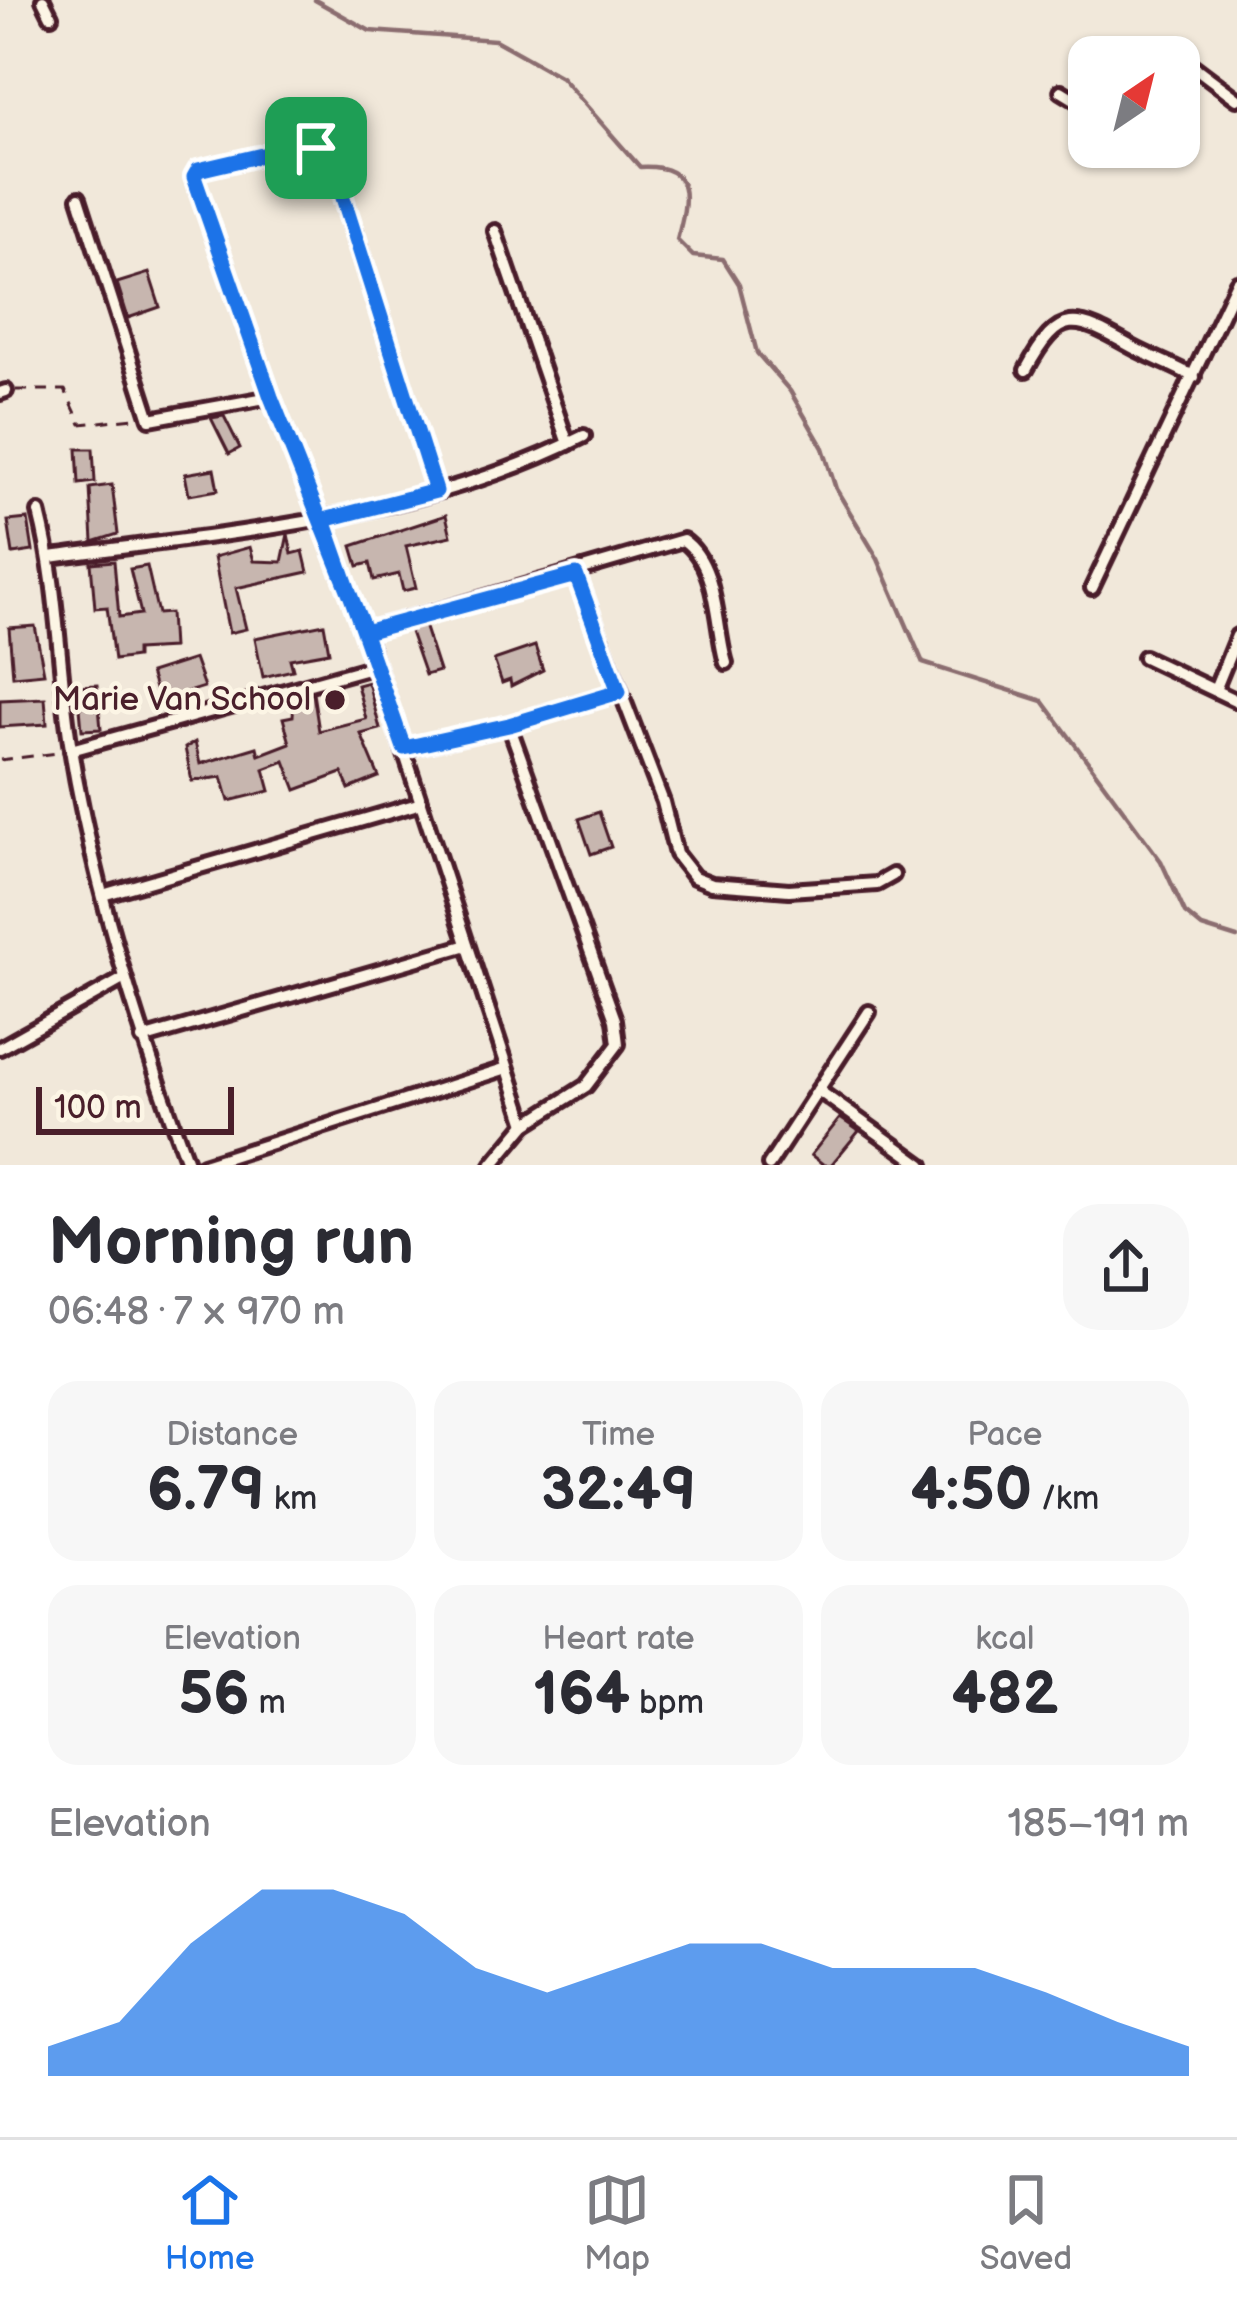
<!DOCTYPE html>
<html lang="en">
<head>
<meta charset="utf-8">
<style>
  body { margin:0; font-family:"Balsamiq Sans",sans-serif; background:#f7f7f7; color:#2b2b33; height:100vh; display:flex; flex-direction:column; font-size:45px; white-space:nowrap }
  * { box-sizing:border-box; margin:0 }
  p { font-size:39px; color:#7c7c81 }
  .icon { flex:none; width:66px; height:66px; fill:none; stroke:currentColor; stroke-width:2; stroke-linecap:round; stroke-linejoin:round }
  .map { position:relative; height:1165px; overflow:hidden }
  .drawer { display:flex; flex-direction:column; background:#fff; flex:1 }
  .drawer>* { flex:none }
  .needle { width:78px; rotate:35deg }
  .tools { position:absolute; left:1068px; top:36px; display:grid; gap:24px }
  .tools a { display:grid; place-items:center; width:132px; height:132px; border-radius:24px; background:#fff; box-shadow:0 3px 9px #0004; font-size:60px }
  .scale { position:absolute; left:36px; bottom:30px; width:198px; box-sizing:border-box; padding-left:12px; border:6px solid #4a1f2b; border-top:0; font-size:33px; line-height:42px; white-space:nowrap; color:#4a1f2b; -webkit-text-stroke:9px #fcf5e5; paint-order:stroke }
  .pin { position:absolute; display:grid; place-items:center; width:102px; height:102px; color:#fff; margin:-51px; border-radius:24px; box-shadow:0 6px 18px #0006 }
  .round { display:grid; place-items:center; flex:none; width:126px; height:126px; border-radius:36px; background:#f7f7f7 }
  .overview { display:flex; align-items:center; justify-content:space-between; height:204px; padding:0 48px }
  h1 { font-size:66px; font-weight:800; line-height:90px }
  .figures { display:grid; grid-template-columns:repeat(3,1fr); gap:18px; height:204px; padding:12px 48px }
  .figures div { display:grid; align-content:center; border-radius:30px; background:#f7f7f7; text-align:center }
  .figures b { font-size:60px; font-weight:800 }
  .figures small { font-size:33px; font-weight:400 }
  .figures p { font-size:33px }
  .chart { height:336px; padding:24px 48px }
  .chart p { display:flex; justify-content:space-between }
  .chart svg { width:100%; height:216px; margin-top:12px; fill:#1a73e8; opacity:.7 }
  .tabs { display:flex; justify-content:space-around; align-items:center; height:168px; border-top:3px solid #e1e1e2; background:#fff; font-size:33px; color:#7c7c81 }
  .tabs a { display:grid; justify-items:center; gap:6px }
  .tabs .active { color:#1a73e8 }
  .map>svg:first-child { display:block }
</style>
</head>
<body>
<div class="map">
<svg width="1237" height="1165" viewBox="0 0 1237 1165">
  <rect width="100%" height="100%" fill="#f1e8da"/>
  <filter id="ink" filterUnits="userSpaceOnUse"><feTurbulence type="fractalNoise" baseFrequency=".00833" numOctaves="2"/><feDisplacementMap in="SourceGraphic" scale="24" xChannelSelector="R" yChannelSelector="G"/><feConvolveMatrix kernelMatrix="1 2 1 2 8 2 1 2 1" color-interpolation-filters="sRGB"/></filter>
  <g filter="url(#ink)">
    <g fill="none" stroke-linecap="round" stroke-linejoin="round">
      <!-- stream -->
      <path stroke="#8b6d6f" stroke-width="4.5" d="M 315,0 L 370,31 L 495,40 L 561,77 L 640,167 C 696,164 688,199 677,240 L 693,256 L 723,259 L 739,284 L 757,353 L 790,391 L 823,448 L 836,489 L 878,559 L 923,663 L 1043,701 L 1161,861 L 1185,913 L 1202,927 L 1237,938"/>
    </g>
    <!-- building -->
    <g fill="#c7b6af" stroke="#4a1f2b" stroke-width="3">
      <polygon points="149,273 160,307 128,318 117,283"/>
      <polygon points="224,416 240,448 229,454 211,418"/>
      <polygon points="77,449 93,449 95,482 79,484"/>
      <polygon points="214,469 218,490 189,495 185,474"/>
      <polygon points="112,485 118,534 93,542 90,488"/>
      <polygon points="446,515 451,536 406,546 416,588 403,591 399,574 374,580 370,563 358,566 352,546"/>
      <polygon points="28,519 33,551 13,554 8,521"/>
      <polygon points="288,534 292,554 303,551 308,572 236,588 246,629 229,633 214,557 250,547 254,561 282,562"/>
      <polygon points="114,561 119,617 141,614 130,569 147,566 158,614 170,613 172,648 136,650 136,657 114,660 107,607 95,608 91,563"/>
      <polygon points="324,624 329,652 290,659 293,670 263,677 255,638"/>
      <polygon points="424,625 439,671 425,675 409,629"/>
      <polygon points="35,626 44,673 13,676 9,628"/>
      <polygon points="535,646 543,670 511,686 510,680 502,683 494,660"/>
      <polygon points="194,659 204,687 159,701 150,673"/>
      <polygon points="368,682 380,729 361,734 379,777 349,789 342,773 296,790 285,761 264,769 270,791 229,801 222,777 192,781 185,748 195,742 200,764 257,747 259,755 290,743 283,718 293,716 294,699 313,693 319,731 366,719 357,685"/>
      <polygon points="97,685 101,729 82,730 78,686"/>
      <polygon points="45,698 47,724 0,727 0,700"/>
      <polygon points="599,812 611,847 591,854 579,819"/>
      <polygon points="840,1118 859,1131 831,1165 824,1165 811,1155"/>
    </g>
    <g fill="none" stroke-linecap="round" stroke-linejoin="round">
      <defs>
        <g id="street">
          <polyline points="43,0 51,16"/>
          <polyline points="1173,51 1237,99"/>
          <polyline points="1061,91 1089,108"/>
          <polyline points="79,198 150,419 271,397"/>
          <polyline points="495,231 568,444"/>
          <path d="M 1026,370 C 1060,307 1075,315 1132,347 C 1152,358 1174,365 1194,377"/>
          <polyline points="0,393 6,391"/>
          <polyline points="436,491 332,163 305,145 198,170 194,177 271,397 365,632 526,1124"/>
          <path d="M 39,512 C 59,590 58,670 71,749 C 94,889 139,1032 188,1165"/>
          <path d="M 51,557 C 230,533 420,519 584,436"/>
          <polyline points="576,575 663,802 676,854 694,877 712,884 789,890 877,884 893,875"/>
          <polyline points="1092,588 1237,282"/>
          <path d="M 365,632 L 683,540 C 719,565 715,627 726,663"/>
          <polyline points="1144,657 1237,701"/>
          <polyline points="1215,690 1237,636"/>
          <polyline points="404,749 509,725 619,692"/>
          <polyline points="71,750 375,666"/>
          <polyline points="106,894 418,804"/>
          <polyline points="142,1039 464,946"/>
          <polyline points="0,1048 123,979"/>
          <polyline points="818,1090 922,1165"/>
          <polyline points="203,1165 507,1068"/>
          <polyline points="492,1165 526,1124 586,1086 618,1044 615,1020 509,725"/>
          <polyline points="769,1165 869,1012"/>
        </g>
      </defs>
      <!-- street casing -->
      <use href="#street" stroke="#4a1f2b" stroke-width="20"/>
      <!-- path -->
      <g stroke="#4a1f2b" stroke-width="3" stroke-dasharray="12 9" stroke-linecap="butt">
        <polyline points="16,390 65,390 81,424 134,418"/>
        <polyline points="0,760 58,753"/>
      </g>
      <!-- street -->
      <use href="#street" stroke="#fcf5e5" stroke-width="10"/>
    </g>
  </g>
  <g fill="none" stroke-linecap="round" stroke-linejoin="round" filter="url(#ink)">
    <defs>
      <polyline id="route" points="316,148 332,163 436,491 324,520 404,748 509,725 619,692 576,575 365,632 271,397 194,177 198,170 305,145 316,148"/>
    </defs>
    <!-- route casing -->
    <use href="#route" stroke="#fff" stroke-width="24"/>
    <!-- route -->
    <use href="#route" stroke="#1a73e8" stroke-width="15"/>
  </g>
  <!-- markers -->
  <circle fill="#4a1f2b" stroke="#fcf5e5" stroke-width="4.5" cx="335" cy="700" r="12"/>
  <g text-anchor="middle" dominant-baseline="central" stroke-width="9" stroke-linejoin="round" paint-order="stroke">
    <!-- poi labels -->
    <g font-size="33" fill="#4a1f2b" stroke="#fcf5e5" text-anchor="end">
      <text x="311" y="700">Marie Van School</text>
    </g>
  </g>
</svg>
<div class="tools">
<a><svg class="needle" viewBox="-14 -14 28 28"><path d="M0-13l5 13h-10z" fill="#e53935"/><path d="M0 13l5-13h-10z" fill="#7c7c81"/></svg></a>
</div>
<div class="scale">100 m</div>
<div class="pin" style="left:316px;top:148px;background:#1e9e55"><svg class="icon" aria-label="arrive" viewBox="0 0 24 24"><path d="M6 21V4h12l-3 4 3 4H6"/></svg></div>
</div>
<section class="drawer">
<div class="overview"><div><h1>Morning run</h1><p>06:48 · 7 × 970 m</p></div><a class="round"><svg class="icon" aria-label="share" viewBox="0 0 24 24"><path d="M12 15V3M7 8l5-5 5 5M5 13v7h14v-7"/></svg></a></div>
<div class="figures">
<div><p>Distance</p><b>6.79<small> km</small></b></div>
<div><p>Time</p><b>32:49</b></div>
<div><p>Pace</p><b>4:50<small> /km</small></b></div>
</div>
<div class="figures">
<div><p>Elevation</p><b>56<small> m</small></b></div>
<div><p>Heart rate</p><b>164<small> bpm</small></b></div>
<div><p>kcal</p><b>482</b></div>
</div>
<div class="chart"><p><span>Elevation</span>185–191 m</p>
<svg viewBox="0 0 160 44" preserveAspectRatio="none"><path d="M0 44V38L10 33L20 17L30 6L40 6L50 11L60 22L70 27L80 22L90 17L100 17L110 22L120 22L130 22L140 27L150 33L160 38V44z"/></svg>
</div>
</section>
<nav class="tabs">
<a class="active"><svg class="icon" aria-label="home" viewBox="0 0 24 24"><path d="M3 11l9-7 9 7M6 9v11h12V9"/></svg>Home</a>
<a><svg class="icon" aria-label="map" viewBox="0 0 24 24"><path d="M3 6l6-2 6 2 6-2v14l-6 2-6-2-6 2zM9 4v14M15 6v14"/></svg>Map</a>
<a><svg class="icon" aria-label="saved" viewBox="0 0 24 24"><path d="M7 4h10v16l-5-4-5 4z"/></svg>Saved</a>
</nav>
</body>
</html>
